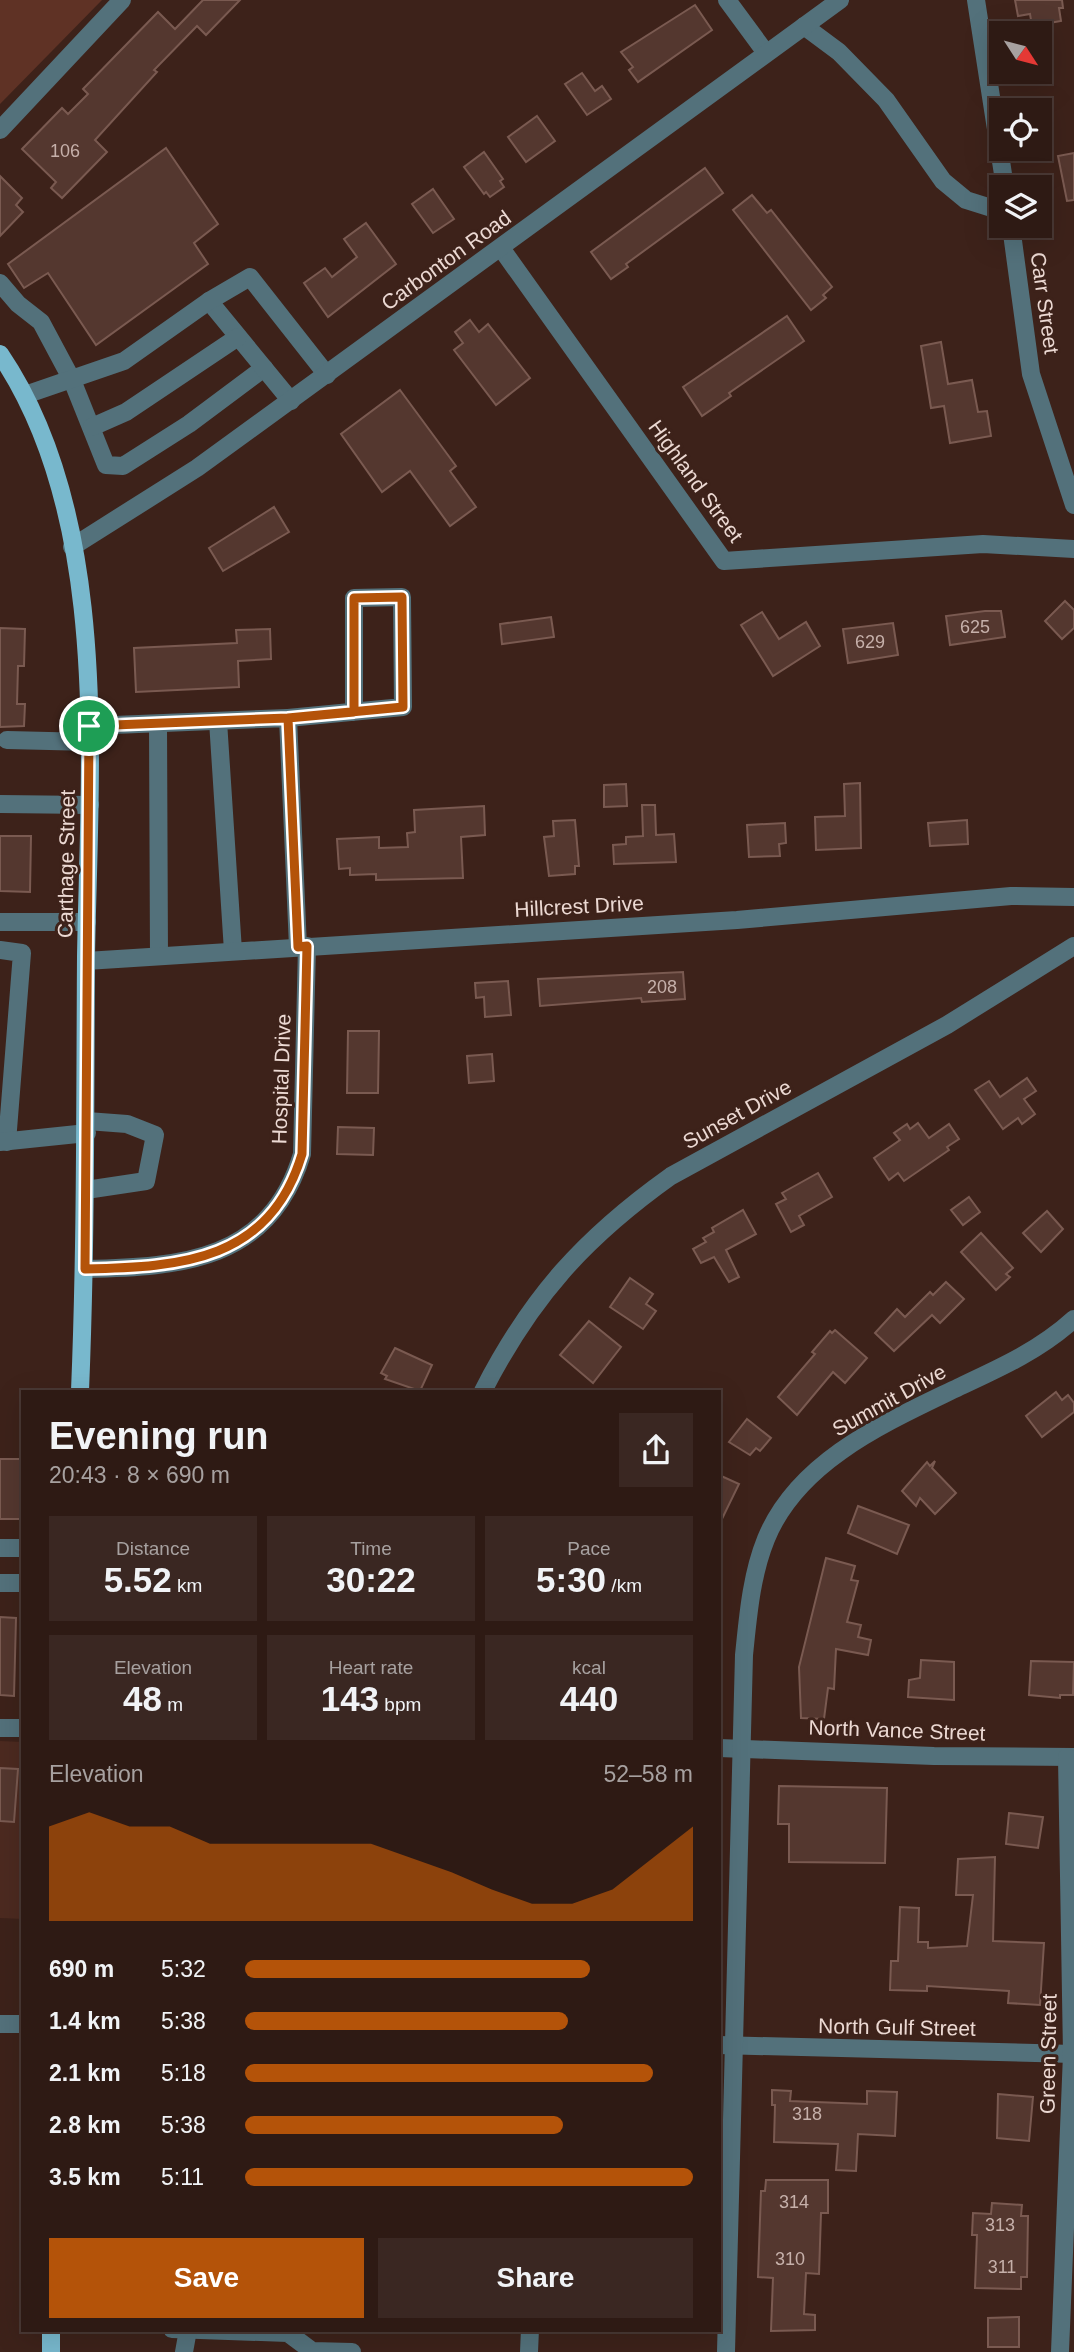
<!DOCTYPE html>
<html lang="en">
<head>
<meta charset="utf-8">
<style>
  body { margin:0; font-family:Arial,sans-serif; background:#3a2722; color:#f1f3f6; height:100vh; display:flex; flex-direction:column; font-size:26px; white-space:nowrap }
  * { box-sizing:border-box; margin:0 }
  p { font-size:23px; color:#a7a1a0 }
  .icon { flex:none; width:38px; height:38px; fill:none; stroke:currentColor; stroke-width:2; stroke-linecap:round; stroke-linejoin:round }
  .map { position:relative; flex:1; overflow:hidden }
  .panel { position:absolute; left:21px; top:1390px; width:700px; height:942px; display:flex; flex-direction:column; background:#2e1a14; border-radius:0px; box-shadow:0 7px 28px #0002,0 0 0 2px #493834 }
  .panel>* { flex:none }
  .needle { width:46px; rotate:126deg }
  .controls { position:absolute; left:989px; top:21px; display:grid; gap:14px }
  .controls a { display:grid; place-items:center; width:63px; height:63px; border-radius:0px; background:#2e1a14; box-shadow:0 7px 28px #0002,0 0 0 2px #493834; font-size:35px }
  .pin { position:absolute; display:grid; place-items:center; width:60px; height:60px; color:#fff; margin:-30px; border:4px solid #fff; border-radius:50%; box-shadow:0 2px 7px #0007 }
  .round { display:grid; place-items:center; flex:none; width:74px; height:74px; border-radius:0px; background:#3a2722 }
  .summary { display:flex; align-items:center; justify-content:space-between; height:119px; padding:0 28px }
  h1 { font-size:38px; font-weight:600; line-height:52px }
  .stats { display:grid; grid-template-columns:repeat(3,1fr); gap:10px; height:119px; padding:7px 28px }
  .stats div { display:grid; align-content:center; border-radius:0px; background:#3a2722; text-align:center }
  .stats b { font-size:35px; font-weight:600 }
  .stats small { font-size:19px; font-weight:400 }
  .stats p { font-size:19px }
  .chart { height:196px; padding:14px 28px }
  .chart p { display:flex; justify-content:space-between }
  .chart svg { width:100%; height:126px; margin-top:7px; fill:#b45309; opacity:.7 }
  .primary-button { display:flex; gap:14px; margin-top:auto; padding:14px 28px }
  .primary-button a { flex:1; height:80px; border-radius:0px; background:#b45309; color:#fff; font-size:28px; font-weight:600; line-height:80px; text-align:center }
  .primary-button a+a { background:#3a2722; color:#f1f3f6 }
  ul { padding:0 28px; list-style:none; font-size:23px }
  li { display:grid; grid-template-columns:112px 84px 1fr; align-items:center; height:52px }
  li i { height:18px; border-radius:9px; background:#b45309 }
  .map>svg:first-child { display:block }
</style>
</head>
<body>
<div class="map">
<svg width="1074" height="2352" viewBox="0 0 1074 2352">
  <rect width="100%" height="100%" fill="#3d221a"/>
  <!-- built -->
  <polygon fill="#4c2a20" points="0,1741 23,1742 23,1919 0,1918"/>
  <!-- green -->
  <polygon fill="#5f3225" points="0,0 102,0 0,104"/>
  <!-- building -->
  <g fill="#54372f" stroke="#7a5a51" stroke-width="2">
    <polygon points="203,0 240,0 206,35 197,26 154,70 157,72 95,140 107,152 62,198 51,188 56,182 22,149 62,108 68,114 88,94 83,89 158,12 175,29"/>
    <polygon points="1015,0 1062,0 1063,8 1059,8 1061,21 1032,26 1030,14 1018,16"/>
    <polygon points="695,5 712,30 638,82 629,70 633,67 621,52"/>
    <polygon points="582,73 595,91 602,86 611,99 587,115 565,84"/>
    <polygon points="537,116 555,141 526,162 508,137"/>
    <polygon points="166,148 218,224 194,243 208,264 96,345 48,273 24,288 8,264"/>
    <polygon points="484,152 503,179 500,181 504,187 490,197 486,192 484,194 464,167"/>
    <polygon points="1074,153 1074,200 1067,201 1058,156"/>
    <polygon points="705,168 723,193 626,264 628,267 611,279 591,252"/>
    <polygon points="0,176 22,198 16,205 23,212 0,236"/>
    <polygon points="433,189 454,219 433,233 412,204"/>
    <polygon points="752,195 767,213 771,210 832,287 823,295 826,298 811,310 733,210"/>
    <polygon points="366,223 396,264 328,317 304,283 325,268 332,277 357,257 344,239"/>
    <polygon points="787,316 804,341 729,393 731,396 702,416 683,387"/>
    <polygon points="470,320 479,332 488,324 530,378 496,405 454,350 463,343 455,332"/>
    <polygon points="941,342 948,384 972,380 978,412 987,411 991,436 950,443 944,406 931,408 921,346"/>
    <polygon points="400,390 456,466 450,471 476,507 450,526 410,471 382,492 341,434"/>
    <polygon points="274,507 289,532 223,571 209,548"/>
    <polygon points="1065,601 1074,610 1074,628 1062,639 1045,621"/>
    <polygon points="985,611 1001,611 1005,637 950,645 946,616"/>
    <polygon points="762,612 779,639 806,622 820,646 773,676 741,625"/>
    <polygon points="551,617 554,637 502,644 500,624"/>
    <polygon points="893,623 898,655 848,663 843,629"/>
    <polygon points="0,628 25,629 24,666 18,666 17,704 25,704 24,726 0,727"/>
    <polygon points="270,629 271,659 238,661 239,687 136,692 134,648 237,643 236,630"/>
    <polygon points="860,783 861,848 816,850 815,817 845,816 844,784"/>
    <polygon points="626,784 627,806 604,807 604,785"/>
    <polygon points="642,805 655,805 656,835 674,834 676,862 614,864 613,845 626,844 626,837 643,836"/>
    <polygon points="484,806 485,835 461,837 463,878 376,880 376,874 350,875 350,868 339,869 337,839 379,837 379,848 408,847 407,833 415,832 414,810"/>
    <polygon points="575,820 579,866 575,866 575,874 549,876 544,837 554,836 553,821"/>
    <polygon points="967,820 968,844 930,846 928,823"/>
    <polygon points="785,823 786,843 779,844 780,856 749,857 747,825"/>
    <polygon points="0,836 31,836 30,892 0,891"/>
    <polygon points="683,972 685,999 642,1002 641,998 540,1006 538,979"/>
    <polygon points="508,981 511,1015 485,1017 484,997 476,998 475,983"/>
    <polygon points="348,1031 379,1031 378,1093 347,1093"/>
    <polygon points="492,1054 494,1081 469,1083 467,1056"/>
    <polygon points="1027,1078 1036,1091 1024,1099 1035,1114 1022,1124 1018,1118 1003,1129 975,1090 989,1081 1000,1097"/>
    <polygon points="918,1123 929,1138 949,1124 959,1139 947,1147 949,1150 904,1181 898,1173 889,1180 874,1158 900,1140 894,1133 907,1124 910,1129"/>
    <polygon points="338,1127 374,1128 373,1155 337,1154"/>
    <polygon points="818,1173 832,1197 799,1216 804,1225 791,1232 776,1204 786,1199 782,1193"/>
    <polygon points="969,1197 980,1212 963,1225 951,1210"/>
    <polygon points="743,1210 756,1234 726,1250 739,1277 729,1282 714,1257 701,1263 693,1249 706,1242 703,1238 714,1232 712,1228"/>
    <polygon points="1047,1211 1063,1229 1041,1252 1023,1233"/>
    <polygon points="981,1233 1013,1268 1006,1274 1010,1277 996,1290 961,1252"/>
    <polygon points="630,1278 653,1294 646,1304 656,1311 643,1329 610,1307"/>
    <polygon points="946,1282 964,1299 940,1323 932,1315 894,1351 875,1333 897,1309 905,1317 930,1292 933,1295"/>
    <polygon points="589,1321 621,1347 593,1383 560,1355"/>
    <polygon points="835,1330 867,1358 845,1383 833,1372 797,1415 778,1397 815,1354 812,1352 830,1331 832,1333"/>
    <polygon points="395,1348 432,1365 420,1391 385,1379 387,1376 381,1373"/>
    <polygon points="1056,1392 1062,1400 1068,1395 1074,1403 1074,1412 1042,1437 1026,1416"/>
    <polygon points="747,1419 771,1438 760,1451 756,1448 750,1455 729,1442"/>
    <rect x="0" y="1459" width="23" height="60"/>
    <polygon points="935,1461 932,1468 956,1493 935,1514 920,1498 916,1506 902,1491 927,1462 930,1466"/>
    <polygon points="719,1475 739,1484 719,1525"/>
    <polygon points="858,1506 909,1525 897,1554 848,1533"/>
    <polygon points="826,1558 855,1566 851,1580 858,1581 847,1622 861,1625 858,1637 871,1640 868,1655 836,1649 834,1689 828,1688 824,1719 801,1718 799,1667"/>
    <polygon points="0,1617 16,1618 14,1696 0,1695"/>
    <polygon points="921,1660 954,1662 954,1700 908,1697 909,1680 920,1678"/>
    <polygon points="1031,1661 1074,1662 1073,1695 1060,1695 1060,1698 1029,1695"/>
    <polygon points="0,1768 18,1769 14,1822 0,1821"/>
    <polygon points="779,1786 887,1788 885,1863 789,1862 789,1824 778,1824"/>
    <polygon points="1009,1813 1043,1817 1038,1848 1006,1844"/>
    <polygon points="995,1857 993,1941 1044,1943 1040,2005 1008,2003 1009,1991 927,1986 927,1991 890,1990 891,1961 898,1961 900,1907 919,1908 918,1942 928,1942 928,1948 967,1946 973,1895 956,1895 958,1859"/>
    <polygon points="772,2090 791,2091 790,2101 867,2104 867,2091 897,2092 895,2136 858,2134 856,2171 836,2170 838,2144 774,2142 775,2105 772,2105"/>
    <polygon points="998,2094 1033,2097 1029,2141 997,2138"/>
    <polygon points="766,2180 828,2180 828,2213 821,2213 819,2274 806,2273 804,2314 815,2315 815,2330 771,2331 773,2278 758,2277 761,2191 765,2191"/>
    <polygon points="992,2203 1022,2205 1021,2216 1028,2216 1027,2277 1021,2277 1021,2289 975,2288 977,2235 972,2235 973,2213 991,2214"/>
    <polygon points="1019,2317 1019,2347 988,2347 988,2318"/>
  </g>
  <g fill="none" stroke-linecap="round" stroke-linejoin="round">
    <!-- minor -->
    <g stroke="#53717b" stroke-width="18">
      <polyline points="727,0 766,53"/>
      <polyline points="976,0 1005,187"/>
      <polyline points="804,26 839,52 886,100 943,181 966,200 1001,211"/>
      <polyline points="0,130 122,0"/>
      <polyline points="1011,226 1031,374 1074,505"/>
      <polyline points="501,248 724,561 983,544 1074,549"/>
      <polyline points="0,283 18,304 41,322 72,380 106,465 123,466 189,424 264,368"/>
      <polyline points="209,301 291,401"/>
      <polyline points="25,395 124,361 209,301 250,277 327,375"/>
      <polyline points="92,427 126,412 238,337"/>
      <polyline points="72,547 197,468 840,0"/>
      <polyline points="288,718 403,707 402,597 354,598 354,712"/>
      <polyline points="218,721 233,951"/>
      <polyline points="158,724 159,956"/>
      <polyline points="89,726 288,718 298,947"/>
      <polyline points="7,740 91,742"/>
      <polyline points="0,804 90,805"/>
      <polyline points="0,922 87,922"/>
      <polyline points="0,950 22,953 7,1142"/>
      <polyline points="86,961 737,920 1011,896 1074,897"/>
      <polyline points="0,1142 87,1133"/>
      <polyline points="86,1190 146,1181 155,1135 127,1124 87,1121"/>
      <path d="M 85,1269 C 182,1267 270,1261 302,1154 L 307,946"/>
      <path d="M 483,1391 C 531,1297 584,1238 671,1176 L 947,1025 L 1074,946"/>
      <polyline points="0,1548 23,1548"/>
      <polyline points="0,1583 23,1583"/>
      <polyline points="0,1728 23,1728"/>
      <polyline points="719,1748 934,1756 1074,1757"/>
      <polyline points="0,2024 23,2024"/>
      <polyline points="719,2045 1074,2054"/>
      <polyline points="172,2329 288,2333 312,2351 352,2352"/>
      <polyline points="184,2352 188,2330"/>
      <polyline points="529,2352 530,2329"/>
      <path d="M 726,2352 L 744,1655 C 748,1617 751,1576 766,1539 C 798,1460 887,1422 959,1387 C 1000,1368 1040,1350 1074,1319"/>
      <polyline points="1060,2352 1072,2054 1067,1757"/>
    </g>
    <!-- major -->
    <g stroke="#78b8cd" stroke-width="18">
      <path d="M 0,354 C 112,519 89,767 86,957 C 85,1102 86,1246 80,1391"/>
      <polyline points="51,2352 51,2329"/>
    </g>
  </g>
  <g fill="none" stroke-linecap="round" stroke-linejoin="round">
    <defs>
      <path id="route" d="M 89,726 L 85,1269 C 182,1267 270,1261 302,1154 L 307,946 L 298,947 L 288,718 L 403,707 L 402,597 L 354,598 L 354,712 L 288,718 L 89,726"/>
    </defs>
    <!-- route casing -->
    <use href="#route" stroke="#fff" stroke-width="14"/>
    <!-- route -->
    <use href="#route" stroke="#b45309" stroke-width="9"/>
  </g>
  <g text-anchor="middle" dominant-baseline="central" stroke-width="6" stroke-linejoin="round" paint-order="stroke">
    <!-- number labels -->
    <g font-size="18" fill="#c6b0aa">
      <text x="65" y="151">106</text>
      <text x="975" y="627">625</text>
      <text x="870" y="642">629</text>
      <text x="662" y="987">208</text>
      <text x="807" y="2114">318</text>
      <text x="794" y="2202">314</text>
      <text x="1000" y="2225">313</text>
      <text x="790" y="2259">310</text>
      <text x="1002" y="2267">311</text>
    </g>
    <!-- street labels -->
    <g font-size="21" fill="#ecd9d3" stroke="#3d221a">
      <text transform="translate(446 260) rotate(-36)">Carbonton Road</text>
      <text transform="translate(1045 303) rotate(82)">Carr Street</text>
      <text transform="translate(696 481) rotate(54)">Highland Street</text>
      <text transform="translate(66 864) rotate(-89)">Carthage Street</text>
      <text transform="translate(579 906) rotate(-3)">Hillcrest Drive</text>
      <text transform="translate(281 1079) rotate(-88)">Hospital Drive</text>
      <text transform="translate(737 1114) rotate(-29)">Sunset Drive</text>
      <text transform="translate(889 1400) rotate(-29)">Summit Drive</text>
      <text transform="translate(897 1730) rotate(2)">North Vance Street</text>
      <text transform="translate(897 2027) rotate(1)">North Gulf Street</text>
      <text transform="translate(1048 2054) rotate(-89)">Green Street</text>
    </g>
  </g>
</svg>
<div class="controls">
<a><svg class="needle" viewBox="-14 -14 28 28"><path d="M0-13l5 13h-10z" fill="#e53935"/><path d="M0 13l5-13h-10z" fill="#a7a1a0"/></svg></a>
<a><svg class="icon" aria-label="locate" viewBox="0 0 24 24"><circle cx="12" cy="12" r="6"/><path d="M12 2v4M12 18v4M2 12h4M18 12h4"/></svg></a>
<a><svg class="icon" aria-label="layers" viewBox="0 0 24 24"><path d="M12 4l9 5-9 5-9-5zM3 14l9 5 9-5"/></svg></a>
</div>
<div class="pin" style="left:89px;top:726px;background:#1e9e55"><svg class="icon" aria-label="arrive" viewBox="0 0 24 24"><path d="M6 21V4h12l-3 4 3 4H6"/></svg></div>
<section class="panel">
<div class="summary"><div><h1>Evening run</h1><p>20:43 · 8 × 690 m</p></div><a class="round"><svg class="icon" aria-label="share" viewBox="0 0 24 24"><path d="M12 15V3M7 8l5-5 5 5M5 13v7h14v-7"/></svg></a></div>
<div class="stats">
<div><p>Distance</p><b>5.52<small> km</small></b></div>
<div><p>Time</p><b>30:22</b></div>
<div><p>Pace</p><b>5:30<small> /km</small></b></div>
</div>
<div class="stats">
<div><p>Elevation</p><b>48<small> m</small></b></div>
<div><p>Heart rate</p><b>143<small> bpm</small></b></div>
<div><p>kcal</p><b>440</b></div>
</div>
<div class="chart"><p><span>Elevation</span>52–58 m</p>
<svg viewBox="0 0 160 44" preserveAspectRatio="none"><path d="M0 44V11L10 6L20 11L30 11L40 17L50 17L60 17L70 17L80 17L90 22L100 27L110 33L120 38L130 38L140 33L150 22L160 11V44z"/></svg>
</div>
<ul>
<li><b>690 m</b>5:32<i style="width:77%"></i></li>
<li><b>1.4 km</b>5:38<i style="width:72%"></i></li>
<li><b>2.1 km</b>5:18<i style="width:91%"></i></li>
<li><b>2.8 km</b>5:38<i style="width:71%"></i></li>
<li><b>3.5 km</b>5:11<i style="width:100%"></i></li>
</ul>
<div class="primary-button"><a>Save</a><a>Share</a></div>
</section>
</div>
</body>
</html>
